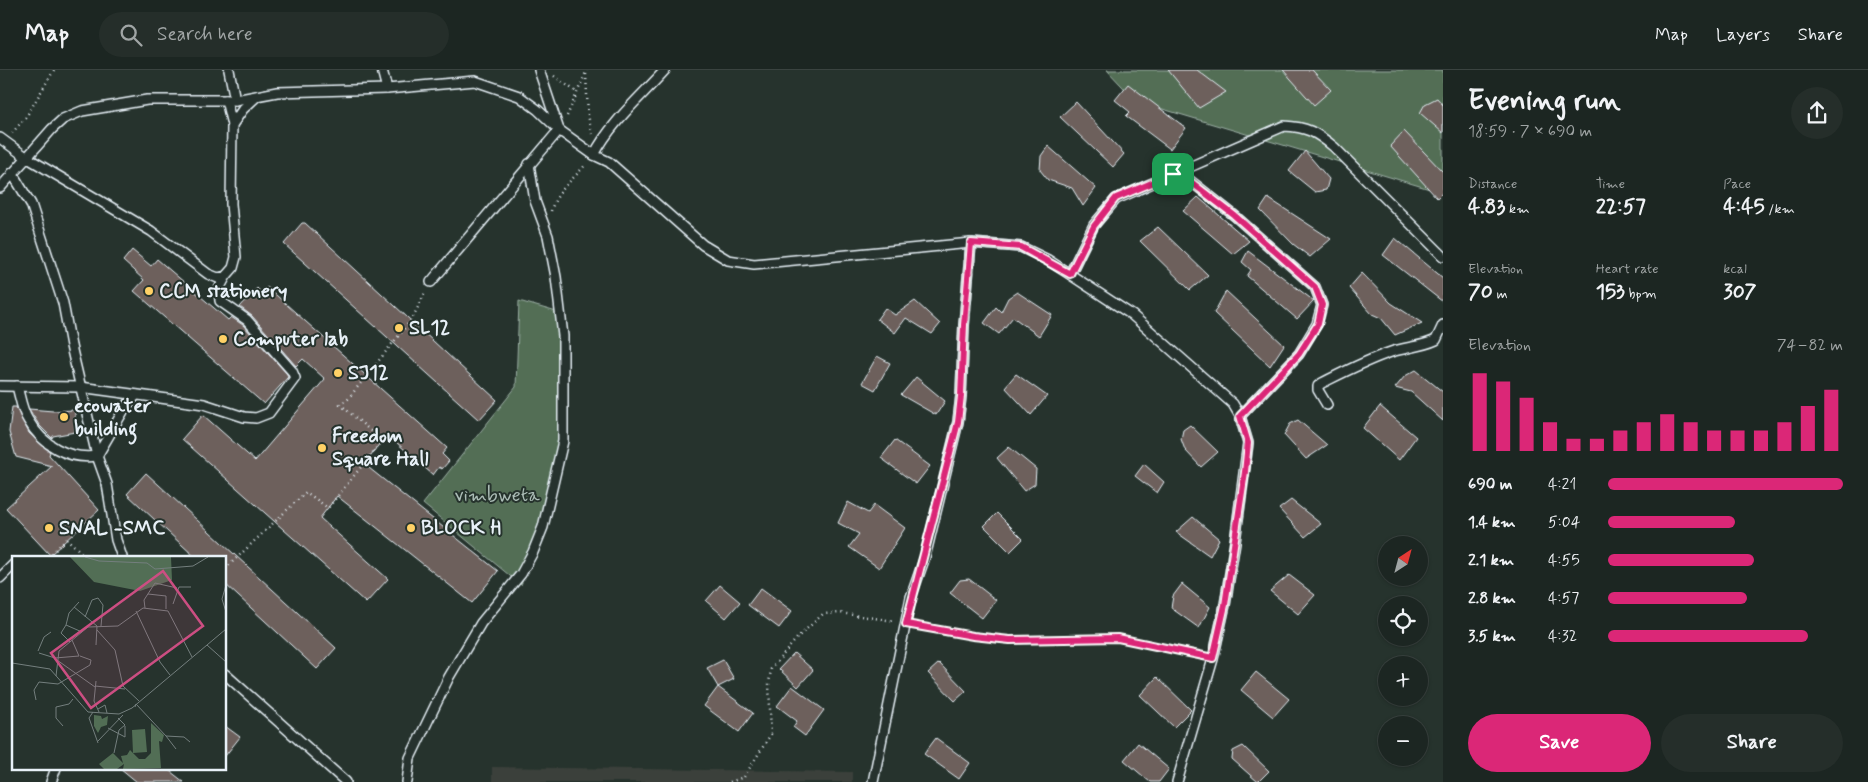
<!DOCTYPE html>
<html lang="en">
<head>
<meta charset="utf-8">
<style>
  body { margin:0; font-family:Mynerve,sans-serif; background:#252e2a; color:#f1f3f6; height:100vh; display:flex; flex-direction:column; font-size:19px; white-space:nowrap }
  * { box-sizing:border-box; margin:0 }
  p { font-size:16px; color:#a0a5a5 }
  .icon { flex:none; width:28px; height:28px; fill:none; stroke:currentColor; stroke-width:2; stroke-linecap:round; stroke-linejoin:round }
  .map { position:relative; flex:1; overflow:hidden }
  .panel { display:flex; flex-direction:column; background:#1c2622; width:425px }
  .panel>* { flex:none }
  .needle { width:32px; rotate:36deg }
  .buttons { position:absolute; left:1378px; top:466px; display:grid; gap:10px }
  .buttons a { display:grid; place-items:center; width:50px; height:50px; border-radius:50%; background:#1c2622; box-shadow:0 1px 4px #0004,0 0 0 1px #3a4340; font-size:25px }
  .pin { position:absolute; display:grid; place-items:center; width:42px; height:42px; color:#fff; margin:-21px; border-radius:10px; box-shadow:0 2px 8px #0006 }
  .round { display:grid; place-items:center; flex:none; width:52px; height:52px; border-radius:26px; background:#252e2a }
  .overview { display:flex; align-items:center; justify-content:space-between; height:85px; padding:0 25px }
  h1 { font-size:28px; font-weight:700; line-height:38px }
  .metrics { display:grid; grid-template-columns:repeat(3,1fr); gap:8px; height:85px; padding:5px 25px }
  .metrics div { display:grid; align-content:center }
  .metrics b { font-size:21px; font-weight:700 }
  .metrics small { font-size:14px; font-weight:400 }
  .metrics p { font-size:14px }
  .chart { height:140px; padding:10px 25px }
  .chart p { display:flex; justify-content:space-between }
  .chart svg { width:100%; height:90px; margin-top:5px; stroke:#db2777; stroke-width:6 }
  .primary-button { display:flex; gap:10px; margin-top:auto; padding:10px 25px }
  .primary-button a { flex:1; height:58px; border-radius:30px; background:#db2777; color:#fff; font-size:20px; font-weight:700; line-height:58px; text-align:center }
  .primary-button a+a { background:#252e2a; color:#f1f3f6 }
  ul { padding:0 25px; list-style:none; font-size:16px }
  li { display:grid; grid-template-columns:80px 60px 1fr; align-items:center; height:38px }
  li i { height:12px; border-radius:6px; background:#db2777 }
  header { display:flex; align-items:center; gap:30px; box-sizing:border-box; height:70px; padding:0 25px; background:#1c2622; border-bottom:1px solid #3a4340 }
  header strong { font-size:24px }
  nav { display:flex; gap:28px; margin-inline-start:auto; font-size:18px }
  .search { width:350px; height:45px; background:#252e2a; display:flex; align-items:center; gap:12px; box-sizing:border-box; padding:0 18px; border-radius:28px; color:#a0a5a5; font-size:19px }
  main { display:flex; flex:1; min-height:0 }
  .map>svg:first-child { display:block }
</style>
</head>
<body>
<header>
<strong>Map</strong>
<div class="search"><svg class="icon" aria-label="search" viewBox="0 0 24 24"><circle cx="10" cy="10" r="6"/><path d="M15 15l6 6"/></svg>Search here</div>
<nav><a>Map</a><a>Layers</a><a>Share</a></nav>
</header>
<main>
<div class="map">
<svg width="1443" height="712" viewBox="0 0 1443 712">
  <rect width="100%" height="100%" fill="#26332d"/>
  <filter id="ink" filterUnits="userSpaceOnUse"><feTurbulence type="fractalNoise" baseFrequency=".02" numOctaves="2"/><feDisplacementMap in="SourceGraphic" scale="10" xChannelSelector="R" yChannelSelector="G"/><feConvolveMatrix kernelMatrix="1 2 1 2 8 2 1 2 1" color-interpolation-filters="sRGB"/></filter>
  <g filter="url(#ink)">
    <!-- built -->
    <polygon fill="#3b413b" points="492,697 852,702 852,712 492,712"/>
    <!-- green -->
    <g fill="#526e55" stroke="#9db0a6">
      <polygon points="1107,0 1443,0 1443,123 1136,31"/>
      <polygon points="519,231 560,243 562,377 545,448 521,515 423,434 516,317"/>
    </g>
    <!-- building -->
    <g fill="#6d615c" stroke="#e8f1f8">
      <polygon points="1168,0 1197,0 1226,22 1199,38"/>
      <polygon points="1283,0 1312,0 1331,20 1314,35"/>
      <polygon points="1128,14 1186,58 1170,79 1126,46 1130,42 1115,30"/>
      <polygon points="1437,28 1443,35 1443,63 1420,43 1425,34"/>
      <polygon points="1076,32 1124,84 1113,97 1060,47"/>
      <polygon points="1404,61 1443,102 1443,122 1437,128 1390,76"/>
      <polygon points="1048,76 1096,118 1083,136 1072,118 1048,110 1040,100 1041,86"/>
      <polygon points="1305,81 1329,109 1326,120 1315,122 1289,101"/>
      <polygon points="1198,127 1249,171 1233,184 1211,165 1183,141"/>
      <polygon points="1268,128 1331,169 1310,187 1293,174 1260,140"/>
      <polygon points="302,153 305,153 497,330 479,350 284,174"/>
      <polygon points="1158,157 1208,205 1190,220 1140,171"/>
      <polygon points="1395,168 1443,208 1443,232 1383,185"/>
      <polygon points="132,180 151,196 157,189 228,250 231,247 243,255 287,304 288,307 264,334 134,221 144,210 123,191"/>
      <polygon points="1248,181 1314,231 1297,249 1247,206 1251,200 1242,192"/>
      <polygon points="1362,203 1391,233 1422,253 1395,265 1381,248 1372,244 1349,218"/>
      <polygon points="267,217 447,378 442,384 449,391 442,399 439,397 433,405 387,364 364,394 498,501 472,533 337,426 320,448 388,509 366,533 182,369 203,345 255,391 325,309 303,289 296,296 252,246 240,237 257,218 262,223"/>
      <polygon points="1226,221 1284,275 1270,296 1214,243"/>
      <polygon points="1017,222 1052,245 1039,266 1013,247 999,264 984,253 996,237 1001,242 1008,228"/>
      <polygon points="915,231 940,254 932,264 906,248 895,263 877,249 885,238 895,245"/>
      <polygon points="877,286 890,293 875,320 862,313"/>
      <polygon points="1416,300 1443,322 1443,351 1411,322 1395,318 1405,306"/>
      <polygon points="1016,304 1047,326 1031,345 1005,317"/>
      <polygon points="916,307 945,331 936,345 901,325"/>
      <polygon points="1380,336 1416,367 1399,390 1363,358"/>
      <polygon points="12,337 16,337 29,363 50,382 49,385 99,440 50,485 6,438 52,396 16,387 9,362"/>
      <polygon points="29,339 53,341 75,340 75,362 53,366 52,368 39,355"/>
      <polygon points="1298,350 1327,375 1306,389 1284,365 1290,354"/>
      <polygon points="1190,355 1218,382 1201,397 1185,380 1181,369 1183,360"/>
      <polygon points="895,370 930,396 916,414 881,388"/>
      <polygon points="1009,377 1036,399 1035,414 1024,421 997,388"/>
      <polygon points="1144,394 1164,412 1157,423 1135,406"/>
      <polygon points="146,403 336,578 317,599 225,514 225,487 195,487 127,424"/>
      <polygon points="1291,430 1321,454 1305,467 1279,439"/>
      <polygon points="848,432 868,443 874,435 905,458 879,498 849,477 859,464 838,453"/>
      <polygon points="997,443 1023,469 1010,482 984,456"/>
      <polygon points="1193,447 1219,469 1210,486 1176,462"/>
      <polygon points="1289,505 1315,525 1298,544 1270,521"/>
      <polygon points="969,509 996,530 982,548 950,523 960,510"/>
      <polygon points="1182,514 1210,537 1199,558 1171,538 1173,526"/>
      <polygon points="720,515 740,532 726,548 706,531"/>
      <polygon points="761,518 792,541 779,558 748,535"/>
      <polygon points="794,583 813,600 798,617 779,599"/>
      <polygon points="723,590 734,609 718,617 707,598"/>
      <polygon points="939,593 966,621 955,631 928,603"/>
      <polygon points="1256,602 1289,629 1273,647 1241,620"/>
      <polygon points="1157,607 1191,640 1174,657 1140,625"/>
      <polygon points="792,616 824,640 805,666 793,657 797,651 777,636"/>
      <polygon points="718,617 753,643 739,662 704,636"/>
      <polygon points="225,656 240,667 225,686"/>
      <polygon points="936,668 970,693 959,709 924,684"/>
      <polygon points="1138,673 1169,699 1159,712 1150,712 1124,690"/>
      <polygon points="1243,676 1269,701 1258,712 1232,689 1233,681"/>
      <polygon points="120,698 166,698 184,712 137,712"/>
    </g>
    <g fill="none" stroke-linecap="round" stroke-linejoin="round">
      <defs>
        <g id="lane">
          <polyline points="229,0 235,30"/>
          <polyline points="382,0 387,19"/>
          <polyline points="226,30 232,55"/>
          <polyline points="0,68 26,87 151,161 208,204 218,208 226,206 233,198 236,187 231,134 232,55 243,39 257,26"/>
          <path d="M 594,85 C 611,52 640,28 665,0"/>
          <polyline points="1178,101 1235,146 1315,217 1322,235 1317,254 1299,284 1240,346"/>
          <polyline points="12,103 31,134 63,233 71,276 97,386 107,414 116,470 122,487"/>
          <polyline points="0,118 52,59 63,49 82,41 147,30 235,30 277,22 387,19 475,11 519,26 538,40 559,60 594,85 609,92 703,175 728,190 754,194 971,173 1021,177 1048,190 1132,245 1233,334 1240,346 1248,373 1235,472 1225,535 1213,589 1177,712"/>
          <path d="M 1070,204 L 1094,155 L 1116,129 L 1284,56 C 1307,57 1316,62 1334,77 L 1443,186"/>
          <polyline points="431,212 559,60 539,0"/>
          <polyline points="0,316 80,317 204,334 244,347 256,348 269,343 295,308 292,301 247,250 220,231 219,219 226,206"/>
          <path d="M 17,316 C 20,327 22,341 28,350 C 42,375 68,390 97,386 L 125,338 L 136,325"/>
          <path d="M 1327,335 L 1318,320 L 1318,316 L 1322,313 C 1344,302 1367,290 1391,282 C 1406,277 1421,277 1436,270 L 1443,255"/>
          <polyline points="0,508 14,494"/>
          <polyline points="225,604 346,712"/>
          <polyline points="51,712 56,698"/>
          <polyline points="407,712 410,688 449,607 481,553 521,504 533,482 543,457 563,371 563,266 556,207 548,166 535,131 529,94"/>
          <polyline points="873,712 911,527 925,487 958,352 961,326 964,255 971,173"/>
        </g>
      </defs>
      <!-- lane casing -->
      <use href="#lane" stroke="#e8f1f8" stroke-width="12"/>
      <!-- path -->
      <g stroke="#e8f1f8" stroke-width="2.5" stroke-dasharray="1 4" stroke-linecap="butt">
        <polyline points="586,4 588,45 592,64"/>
        <polyline points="554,6 578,23"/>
        <polyline points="567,46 587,0"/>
        <polyline points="12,63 26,47 54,0"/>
        <path d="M 551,141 C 556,121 574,109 586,94"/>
        <polyline points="48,487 67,469 86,487"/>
        <polyline points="225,499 306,422 328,438 382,371 340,334 348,329 412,249 426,221"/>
        <polyline points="917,556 973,566 1010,570 1118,568 1203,587"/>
        <polyline points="730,712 744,707 771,664 769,613 771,599 798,567 823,544 840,543 894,551"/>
      </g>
      <!-- lane -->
      <use href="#lane" stroke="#26332d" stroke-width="9"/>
    </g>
  </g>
  <g fill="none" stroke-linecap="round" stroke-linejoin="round" filter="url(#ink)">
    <defs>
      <polygon id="route" points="1178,102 1235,146 1315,217 1322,235 1318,254 1299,284 1240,346 1248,373 1245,402 1225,535 1213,588 1118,568 1010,570 973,566 906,554 958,352 961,326 964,255 971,173 1021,177 1070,204 1094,156 1116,128"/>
    </defs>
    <!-- route casing -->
    <use href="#route" stroke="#fff" stroke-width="10"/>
    <!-- route -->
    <use href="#route" stroke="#db2777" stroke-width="6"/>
  </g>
  <!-- markers -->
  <g fill="#ffd166" stroke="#26332d" stroke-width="2">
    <circle cx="149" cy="221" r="5"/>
    <circle cx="399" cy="258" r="5"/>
    <circle cx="223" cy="269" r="5"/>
    <circle cx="338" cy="303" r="5"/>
    <circle cx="64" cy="347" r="5"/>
    <circle cx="322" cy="378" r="5"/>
    <circle cx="49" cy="458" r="5"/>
    <circle cx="411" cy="458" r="5"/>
  </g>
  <g text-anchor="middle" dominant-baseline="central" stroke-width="4" stroke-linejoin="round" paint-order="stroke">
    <!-- poi labels -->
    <g font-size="20" font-weight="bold" fill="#e8f1f8" stroke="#26332d" text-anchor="start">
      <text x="159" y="221">CCM stationery</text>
      <text x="409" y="258">SL12</text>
      <text x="233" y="269">Computer lab</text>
      <text x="348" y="303">SJ12</text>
      <text x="74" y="336">ecowater<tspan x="74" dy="23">building</tspan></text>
      <text x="332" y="366">Freedom<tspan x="332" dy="23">Square Hall</tspan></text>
      <text x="59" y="458">SNAL -SMC</text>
      <text x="421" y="458">BLOCK H</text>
    </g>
    <!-- park labels -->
    <g font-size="20" fill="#acbdb7" stroke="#26332d">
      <text x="497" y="425">vimbweta</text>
    </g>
  </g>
  <!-- overview -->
  <g transform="translate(12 486)">
    <rect width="214" height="214" fill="#26332d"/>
    <path d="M 58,1 L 159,1 L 160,24 L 128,35 L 82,26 ZM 82,159 L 89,160 L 90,163 L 96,160 L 95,169 L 89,171 L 86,177 L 82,170 ZM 139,167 L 152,179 L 150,186 L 147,185 L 149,212 L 111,213 L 112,208 L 105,213 L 92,213 L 87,208 L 101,197 L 111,207 L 109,200 L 115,199 L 118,194 L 127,203 L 133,203 L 139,197 ZM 133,173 L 135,196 L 121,197 L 120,174 Z" fill="#526e55"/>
    <path fill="none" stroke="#747f7e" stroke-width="1" d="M 73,1 L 87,5 L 135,7 L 143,13 L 181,10 L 196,1M 214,29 L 210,43 L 214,56M 136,38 L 154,40 L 154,53M 67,46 L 57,57 L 54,69 L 70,76M 161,48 L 167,31 L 179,31M 62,51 L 85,70 L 84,89M 133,52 L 132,44 L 143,27 L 165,32M 124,55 L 148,106 L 158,119M 73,61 L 80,44 L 86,42 L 91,49 L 89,70M 54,69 L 49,77 L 58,86M 85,74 L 103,94 L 111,130 L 127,145M 195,89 L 214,73M 26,95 L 32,81 L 39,76M 27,97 L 43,102 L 67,100 L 60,84M 45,104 L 83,131M 0,107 L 38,113 L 76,156 L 107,158 L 120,152 L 195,89 L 214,106M 44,120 L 47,95 L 76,71 L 106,70 L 131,52 L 156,55 L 180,101M 84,125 L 82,145 L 87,156M 83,130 L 113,133M 24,144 L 22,134 L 27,126 L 46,128 L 78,109 L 79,104 L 68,100M 123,151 L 124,148 L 154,180 L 172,181 L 178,186M 86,153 L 93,149 L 95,157M 81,156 L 77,162 L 86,187M 51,170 L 44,162 L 44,151 L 57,148 L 61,143M 96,172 L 113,181 L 113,170M 154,180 L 164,193M 86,185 L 111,159M 102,197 L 107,174 L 113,169 L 106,162"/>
    <path fill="#cc4e82" fill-opacity="0.15" stroke="#cc4e82" stroke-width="2.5" d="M 151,15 L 191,70 L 79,152 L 39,97 Z"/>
    <rect width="214" height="214" fill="none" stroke="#e8f1f8" stroke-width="2.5"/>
  </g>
</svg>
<div class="buttons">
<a><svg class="needle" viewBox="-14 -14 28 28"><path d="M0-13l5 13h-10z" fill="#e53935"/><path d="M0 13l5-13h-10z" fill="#a0a5a5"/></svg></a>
<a><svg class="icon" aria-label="locate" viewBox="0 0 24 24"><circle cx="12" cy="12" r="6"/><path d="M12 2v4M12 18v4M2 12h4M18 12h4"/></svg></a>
<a>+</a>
<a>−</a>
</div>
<div class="pin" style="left:1173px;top:104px;background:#1e9e55"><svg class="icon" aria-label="arrive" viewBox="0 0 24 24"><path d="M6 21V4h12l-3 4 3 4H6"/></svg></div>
</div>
<section class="panel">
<div class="overview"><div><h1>Evening run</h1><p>18:59 · 7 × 690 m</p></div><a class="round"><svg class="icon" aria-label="share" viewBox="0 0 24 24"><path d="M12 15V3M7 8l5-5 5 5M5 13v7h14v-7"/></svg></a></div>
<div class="metrics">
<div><p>Distance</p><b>4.83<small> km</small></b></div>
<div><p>Time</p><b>22:57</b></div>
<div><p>Pace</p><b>4:45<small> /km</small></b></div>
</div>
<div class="metrics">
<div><p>Elevation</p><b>70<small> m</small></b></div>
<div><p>Heart rate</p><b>153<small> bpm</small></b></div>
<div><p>kcal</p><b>307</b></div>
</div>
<div class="chart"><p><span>Elevation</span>74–82 m</p>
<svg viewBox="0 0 160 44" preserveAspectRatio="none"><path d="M5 44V6M15 44V10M25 44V18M35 44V30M45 44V38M55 44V38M65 44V34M75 44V30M85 44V26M95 44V30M105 44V34M115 44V34M125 44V34M135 44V30M145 44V22M155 44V14"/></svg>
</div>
<ul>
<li><b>690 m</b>4:21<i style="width:100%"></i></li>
<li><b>1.4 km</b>5:04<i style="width:54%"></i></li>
<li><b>2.1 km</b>4:55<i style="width:62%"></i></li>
<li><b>2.8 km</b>4:57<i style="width:59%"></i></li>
<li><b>3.5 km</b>4:32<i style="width:85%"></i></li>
</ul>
<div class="primary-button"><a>Save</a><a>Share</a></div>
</section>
</main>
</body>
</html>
